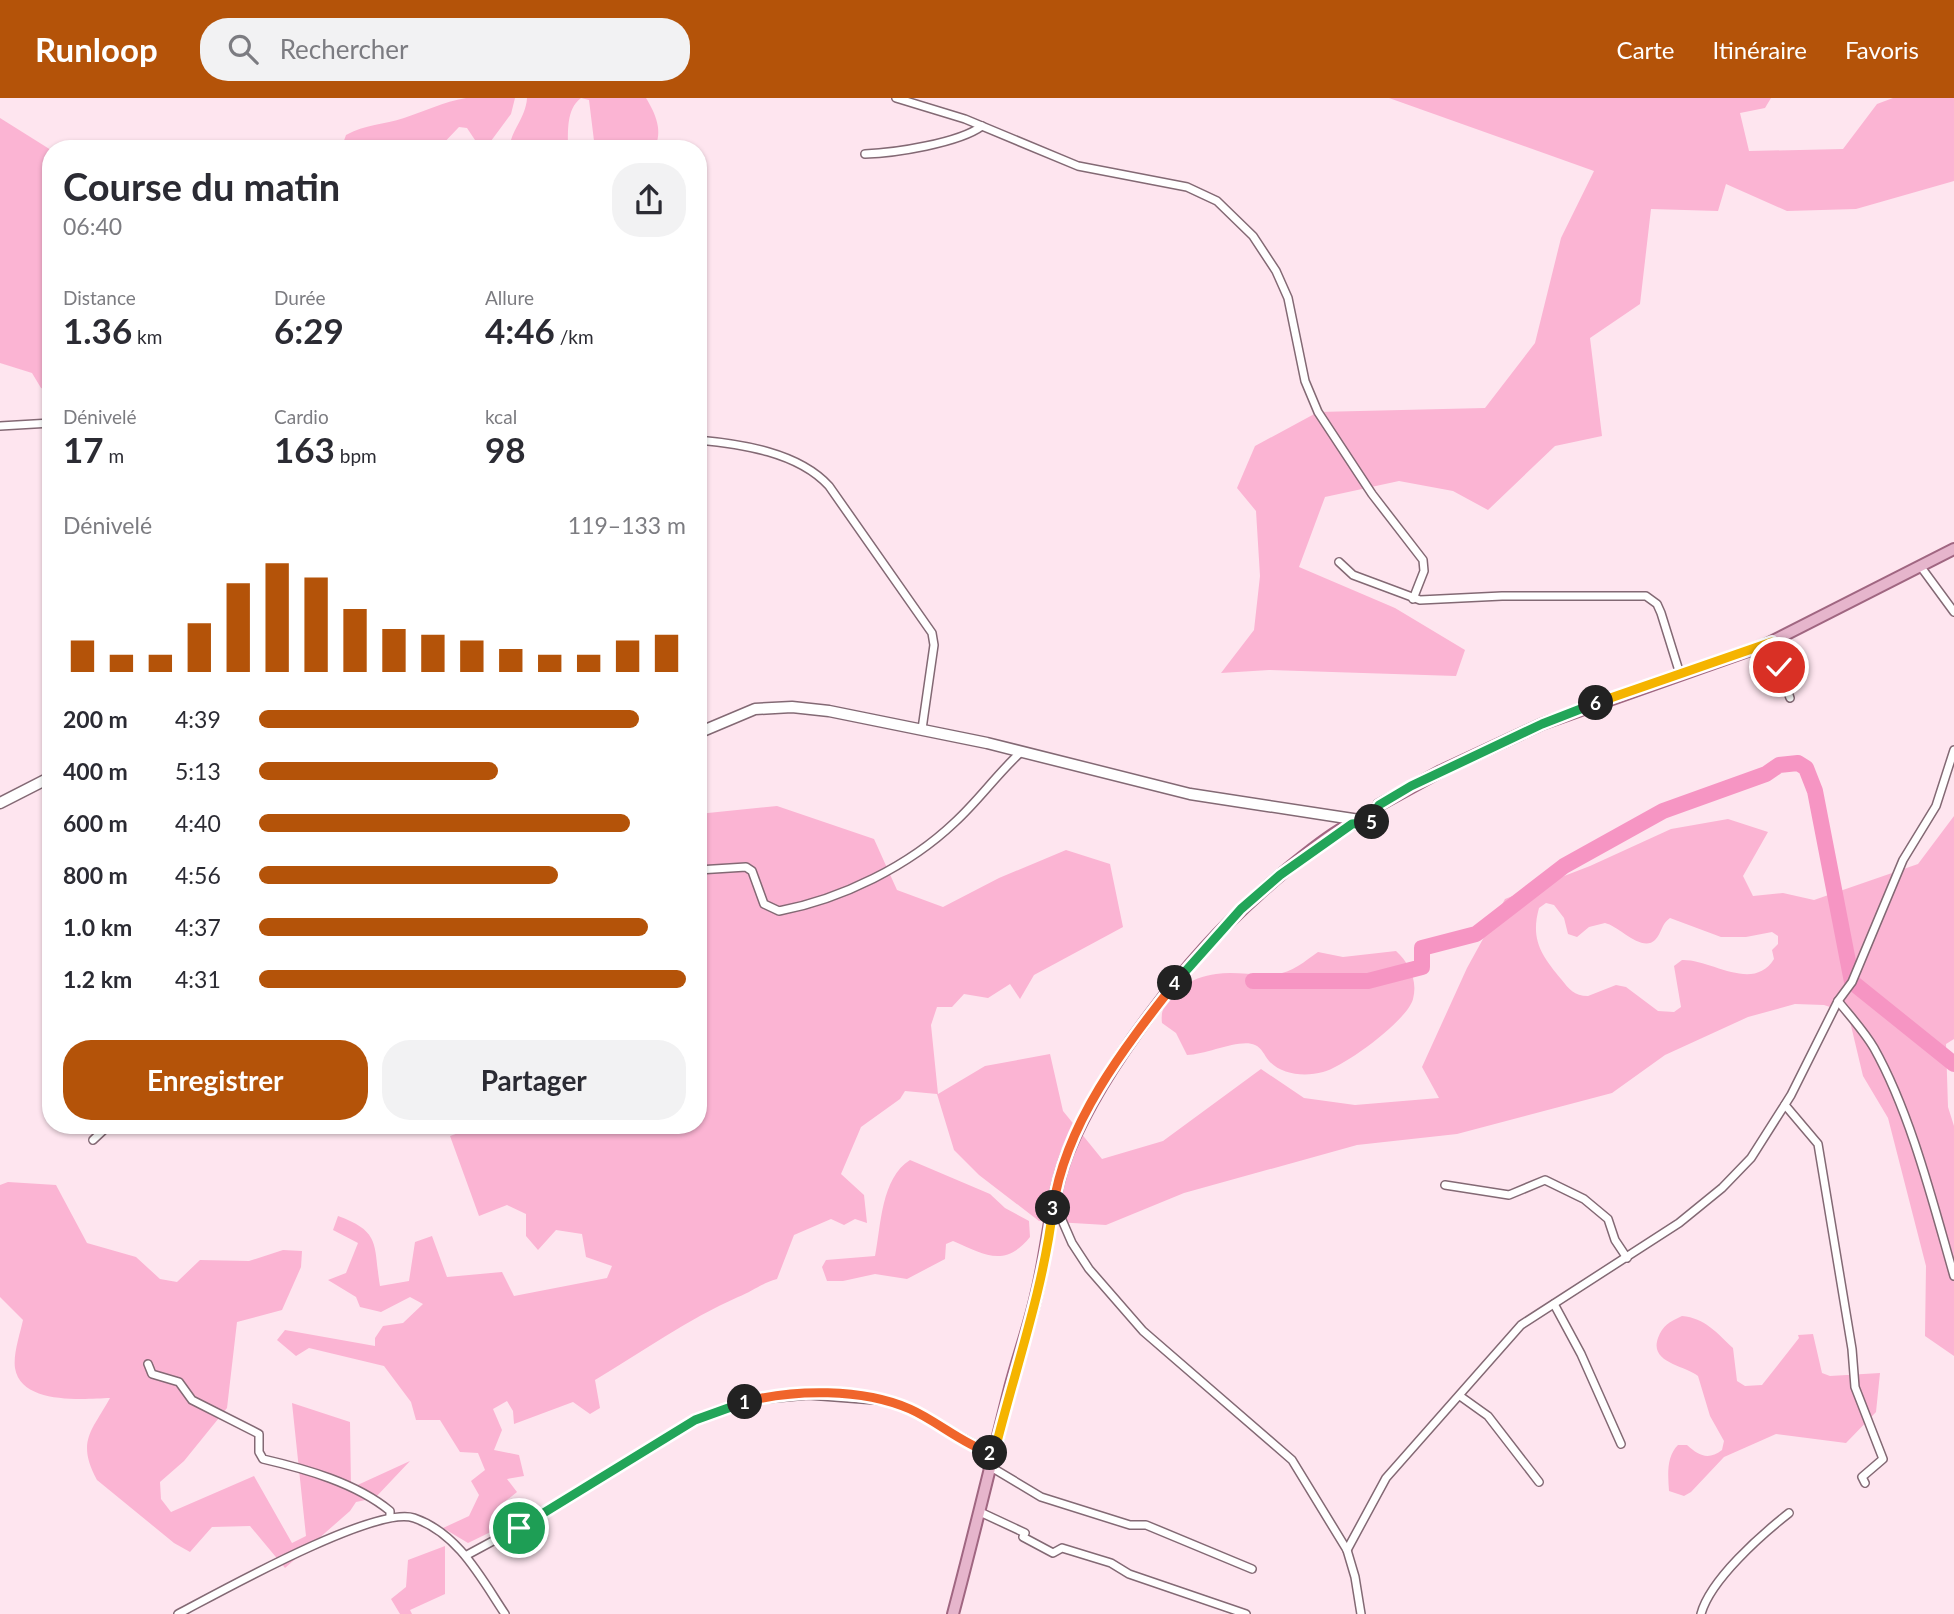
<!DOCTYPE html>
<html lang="fr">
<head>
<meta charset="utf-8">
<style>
  body { margin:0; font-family:Lato,sans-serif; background:#f2f2f3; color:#2b2b33; height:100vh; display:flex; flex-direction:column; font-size:26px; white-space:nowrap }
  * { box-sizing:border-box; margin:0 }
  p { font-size:23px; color:#7c7c81 }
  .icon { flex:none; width:38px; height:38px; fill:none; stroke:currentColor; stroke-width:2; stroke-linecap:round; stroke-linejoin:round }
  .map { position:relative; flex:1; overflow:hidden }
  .drawer { position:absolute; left:42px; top:42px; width:665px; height:994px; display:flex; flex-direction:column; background:#fff; border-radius:28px; box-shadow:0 2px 5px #0004 }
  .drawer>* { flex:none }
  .pin { position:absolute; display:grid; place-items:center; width:60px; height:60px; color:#fff; margin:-30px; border:4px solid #fff; border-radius:50%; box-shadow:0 2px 7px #0007 }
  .km { position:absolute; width:35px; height:35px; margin:-18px; border-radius:50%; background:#222; color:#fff; font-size:19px; line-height:35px; text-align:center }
  .round { display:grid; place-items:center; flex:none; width:74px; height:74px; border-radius:28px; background:#f2f2f3 }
  .headline { display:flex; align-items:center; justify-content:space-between; height:119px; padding:0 21px }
  h1 { font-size:38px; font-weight:700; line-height:52px }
  .figures { display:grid; grid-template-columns:repeat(3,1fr); gap:10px; height:119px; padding:7px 21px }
  .figures div { display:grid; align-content:center }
  .figures b { font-size:35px; font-weight:700 }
  .figures small { font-size:19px; font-weight:400 }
  .figures p { font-size:19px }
  .chart { height:196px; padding:14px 21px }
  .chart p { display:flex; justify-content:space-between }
  .chart svg { width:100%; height:126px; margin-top:7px; stroke:#b45309; stroke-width:6 }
  .button { display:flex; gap:14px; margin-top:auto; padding:14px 21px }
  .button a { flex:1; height:80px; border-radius:28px; background:#b45309; color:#fff; font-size:28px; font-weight:700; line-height:80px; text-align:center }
  .button a+a { background:#f2f2f3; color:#2b2b33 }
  ul { padding:0 21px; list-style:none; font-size:23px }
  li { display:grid; grid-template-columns:112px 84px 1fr; align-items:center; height:52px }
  li i { height:18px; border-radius:9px; background:#b45309 }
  header { display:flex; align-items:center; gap:42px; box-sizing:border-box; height:98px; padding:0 35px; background:#b45309; color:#fff }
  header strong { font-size:33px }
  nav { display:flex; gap:38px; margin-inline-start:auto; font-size:24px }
  .search { width:490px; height:63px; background:#f2f2f3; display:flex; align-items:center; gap:18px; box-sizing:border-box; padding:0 24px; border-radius:28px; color:#7c7c81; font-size:26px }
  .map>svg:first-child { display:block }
</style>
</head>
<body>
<header>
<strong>Runloop</strong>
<div class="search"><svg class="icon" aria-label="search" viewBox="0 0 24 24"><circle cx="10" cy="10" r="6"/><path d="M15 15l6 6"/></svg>Rechercher</div>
<nav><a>Carte</a><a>Itinéraire</a><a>Favoris</a></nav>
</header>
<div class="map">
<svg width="1954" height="1516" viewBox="0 0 1954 1516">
  <rect width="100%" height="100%" fill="#fee5ef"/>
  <!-- green -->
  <g fill="#fbb4d3" fill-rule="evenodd">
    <path d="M 466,0 L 515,0 L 511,16 L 491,43 L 475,42 L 467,30 L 459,29 L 438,51 L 341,51 L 346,37 C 365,26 384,27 404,20 C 425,13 443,4 466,0 Z"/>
    <path d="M 527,0 L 646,0 C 655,15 664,33 654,51 L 595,51 L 589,2 L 581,0 C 566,11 568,34 568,51 L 510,51 C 509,35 526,20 527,0 Z"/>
    <polygon points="1389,0 1771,0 1765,10 1740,15 1749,53 1843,51 1877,6 1893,0 1954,0 1954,83 1856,111 1787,113 1726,86 1718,113 1651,111 1640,206 1590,240 1602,338 1555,348 1488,412 1453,393 1399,383 1325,399 1299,469 1395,510 1465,552 1456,578 1269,572 1221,575 1254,532 1260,478 1256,413 1237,390 1255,348 1318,314 1485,310 1535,245 1561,140 1594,73"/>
    <polygon points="0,20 51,52 51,294 41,290 32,275 0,265"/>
    <path d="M 777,708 L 874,741 L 897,792 L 943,809 L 999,780 L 1066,752 L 1110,766 L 1123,829 L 1034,877 L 1020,901 L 1010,886 L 988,900 L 964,896 L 952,909 L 937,909 L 931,927 L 938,996 L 985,968 L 1050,956 L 1063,1013 L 1102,1061 L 1163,1043 L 1261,971 L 1304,1000 L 1355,1007 L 1439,1000 L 1422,969 L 1467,870 L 1505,801 L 1590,768 L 1671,731 L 1728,721 L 1768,734 L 1743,778 L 1753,798 L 1783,795 L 1814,802 L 1918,766 L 1954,718 L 1954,941 L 1946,946 L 1948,1009 L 1954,1028 L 1954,1258 L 1925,1238 L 1926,1168 L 1888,1020 L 1863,978 L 1848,915 L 1824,907 L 1795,906 L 1748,919 L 1665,957 L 1612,995 L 1457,1036 L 1357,1047 L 1184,1095 L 1106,1127 L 1039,1123 L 979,1077 L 954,1052 L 937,996 L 905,993 L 900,1001 L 861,1029 L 841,1076 L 864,1097 L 867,1125 L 855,1121 L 844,1127 L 831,1121 L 794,1137 L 777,1181 C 760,1186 753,1193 738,1199 C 688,1221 642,1254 595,1282 L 600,1310 L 590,1316 L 573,1304 L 514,1326 L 513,1313 L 507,1303 L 493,1311 L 502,1332 L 494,1352 L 519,1357 L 524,1378 L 507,1381 L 517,1394 L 502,1406 L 503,1428 L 468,1445 L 443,1430 L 469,1418 L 479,1397 L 471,1383 L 485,1372 L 478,1355 L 460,1354 L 440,1322 L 416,1322 L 411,1304 L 384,1268 L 309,1250 L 296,1258 L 277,1242 L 285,1232 L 375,1248 L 375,1240 L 383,1228 L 403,1225 L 423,1206 L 410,1199 L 381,1214 L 360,1209 L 356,1199 L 328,1182 L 346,1175 L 358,1145 L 333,1132 L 338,1118 C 382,1134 373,1147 380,1188 L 409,1183 L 415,1144 L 432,1138 L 447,1179 L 502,1174 L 514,1198 L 607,1180 L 612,1168 L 586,1159 L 582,1136 L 556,1132 L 538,1152 L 526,1138 L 526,1116 L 507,1107 L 479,1118 L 450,1038 L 481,1027 L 698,1027 L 698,716 ZM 1546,805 L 1554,807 L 1564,820 L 1568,836 L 1577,839 L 1589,829 L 1605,825 C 1619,828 1642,855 1655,842 C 1662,835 1661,826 1670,820 L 1721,839 L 1746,839 L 1772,834 L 1778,838 L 1778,846 L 1772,852 L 1774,861 C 1753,895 1711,861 1682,862 L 1674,868 L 1681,909 L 1674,914 L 1658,913 L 1626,889 L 1616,887 L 1588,898 C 1574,898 1569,891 1561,881 C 1542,858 1530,842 1539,810 Z"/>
    <path d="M 1396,853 C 1409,865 1418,882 1413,901 C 1408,922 1344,969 1323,974 C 1305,979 1282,977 1269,963 C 1264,957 1262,950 1255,947 C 1240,940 1206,957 1187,957 L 1176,935 L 1162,925 C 1158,897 1191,879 1216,876 C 1235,873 1256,878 1275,876 C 1292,875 1305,863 1318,854 L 1343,859 Z"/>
    <path d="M 910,1062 L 990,1096 L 1005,1110 L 1029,1123 L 1030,1139 C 1004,1171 984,1156 953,1143 L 946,1146 L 945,1161 L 907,1181 L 875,1176 L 843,1183 L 827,1183 L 822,1169 L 826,1162 L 875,1158 C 881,1128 881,1080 910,1062 Z"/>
    <path d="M 8,1084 L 56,1087 L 87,1145 L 136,1159 L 160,1181 L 177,1184 L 200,1162 L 249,1163 L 283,1152 L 302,1153 L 301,1169 L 282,1212 L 237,1224 L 227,1310 L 184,1363 L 160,1384 L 161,1401 L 171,1414 L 254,1378 L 292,1445 L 306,1438 L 292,1305 L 350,1324 L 351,1390 L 410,1363 L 375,1400 L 356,1404 L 350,1413 L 285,1470 L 250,1428 L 212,1429 L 190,1454 L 174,1445 L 97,1382 C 76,1343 92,1333 110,1300 C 83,1301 21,1307 15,1270 C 13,1256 20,1236 23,1222 L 0,1199 L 0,1087 Z"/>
    <path d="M 1682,1218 C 1705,1220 1717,1235 1733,1250 L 1737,1283 L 1745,1288 L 1762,1287 L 1799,1240 L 1798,1237 L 1813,1236 L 1822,1275 L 1830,1278 L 1880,1275 L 1876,1314 L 1846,1345 L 1776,1336 L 1724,1359 L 1691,1394 L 1684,1398 L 1669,1393 C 1668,1377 1666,1359 1678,1347 L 1687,1347 C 1698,1357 1708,1363 1722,1352 L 1724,1343 L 1710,1318 L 1698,1278 C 1685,1267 1649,1265 1658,1240 C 1663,1227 1669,1224 1682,1218 Z"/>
    <polygon points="445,1448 445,1496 410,1512 412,1516 400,1516 391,1501 406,1489 408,1462"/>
  </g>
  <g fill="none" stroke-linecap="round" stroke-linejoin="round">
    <!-- river -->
    <polyline stroke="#f695c3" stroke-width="16" points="1253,883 1368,883 1422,869 1422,850 1476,836 1564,768 1663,713 1766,676 1779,667 1798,665 1806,670 1815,693 1852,884 1954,966"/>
    <defs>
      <g id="street">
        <polyline points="896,0 965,21 1078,68 1187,89 1217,103 1253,138 1276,173 1288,200 1305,283 1318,314 1372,396 1423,462 1424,473 1413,501"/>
        <path d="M 865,56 C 895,55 959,45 982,28"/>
        <polyline points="0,328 51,325"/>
        <path d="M 698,342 C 741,346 798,354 829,388 L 932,535 L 934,547 L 922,631"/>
        <polyline points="1339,464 1353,477 1420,502 1502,498 1646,498 1657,506 1661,515 1680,576"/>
        <polyline points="1921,469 1954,514"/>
        <polyline points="1771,544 1790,600"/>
        <path d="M 698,772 L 746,769 L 752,773 L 764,806 L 779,813 C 842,801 909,768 955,724 C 979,702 997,676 1021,654"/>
        <path d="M 1838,903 C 1850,918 1864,933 1874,950 C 1911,1016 1933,1105 1954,1178"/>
        <polyline points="1785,1007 1818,1046 1852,1251 1855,1289 1883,1361 1862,1379 1865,1385"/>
        <polyline points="93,1042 109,1027"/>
        <polyline points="1445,1087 1509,1097 1545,1082 1584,1101 1608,1121 1615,1142 1627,1160"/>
        <polyline points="1055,1106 1072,1145 1089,1171 1143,1233 1292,1362 1347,1452 1355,1479 1361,1516"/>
        <polyline points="1554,1206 1581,1256 1621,1346"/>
        <path d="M 148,1266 L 152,1276 L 179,1284 L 192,1302 L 259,1336 L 259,1354 L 263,1361 C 306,1371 356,1385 390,1413 L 390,1419"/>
        <polyline points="1460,1298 1488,1318 1539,1384"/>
        <polyline points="991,1369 1041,1399 1130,1427 1146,1427 1252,1471"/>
        <polyline points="980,1414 1025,1435 1023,1439 1053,1455 1062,1450 1111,1465 1129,1476 1246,1516"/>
        <polyline points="1347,1452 1386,1380 1521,1227 1679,1125 1722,1090 1751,1060 1791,997 1838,903 1852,884 1903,762 1936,708 1954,652"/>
        <polyline points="467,1457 554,1410 695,1322 755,1302 808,1297 888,1303 911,1311 994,1357"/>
        <path d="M 178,1516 C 220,1494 375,1407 414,1420 C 458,1435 481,1480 505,1516"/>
        <path d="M 1701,1516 C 1710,1482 1761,1437 1789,1415"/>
      </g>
      <g id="secondary">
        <polyline points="698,635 755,611 792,609 829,613 987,645 1190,696 1366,723"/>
        <polyline points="0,705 51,679"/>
      </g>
      <path id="primary" d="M 953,1516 C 973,1441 991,1365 1010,1290 C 1018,1259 1029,1229 1036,1198 C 1048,1151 1050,1099 1068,1054 C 1104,967 1189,858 1259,796 C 1276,780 1333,732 1352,726 C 1358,724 1367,725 1373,724 L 1379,707 L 1441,673 L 1542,626 L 1765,547 L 1954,451"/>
    </defs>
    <!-- street casing -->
    <use href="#street" stroke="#836974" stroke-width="10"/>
    <!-- secondary casing -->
    <use href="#secondary" stroke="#836974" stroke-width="13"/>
    <!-- primary casing -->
    <use href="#primary" stroke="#a06681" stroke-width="14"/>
    <!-- street -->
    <use href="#street" stroke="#fff" stroke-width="7"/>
    <!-- secondary -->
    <use href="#secondary" stroke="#fff" stroke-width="10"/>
    <!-- primary -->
    <use href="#primary" stroke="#e6b5cc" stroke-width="10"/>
  </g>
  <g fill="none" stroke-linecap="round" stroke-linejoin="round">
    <defs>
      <polyline id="split-1" points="519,1430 695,1322 745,1304"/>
      <path id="split-2" d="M 745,1304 C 794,1291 862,1290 910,1311 C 937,1323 961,1345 990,1355"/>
      <path id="split-3" d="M 990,1355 L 994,1356 C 1014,1274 1043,1194 1053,1110"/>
      <path id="split-4" d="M 1053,1110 C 1065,1025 1124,950 1175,885"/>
      <polyline id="split-5" points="1175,885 1241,811 1280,777 1352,726 1372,724"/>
      <polyline id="split-6" points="1372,724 1379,707 1411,688 1542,626 1596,605"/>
      <polyline id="split-7" points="1596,605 1772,544 1779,569"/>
    </defs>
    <!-- split-1 casing -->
    <use href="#split-1" stroke="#fff" stroke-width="14"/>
    <!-- split-2 casing -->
    <use href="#split-2" stroke="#fff" stroke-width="14"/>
    <!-- split-3 casing -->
    <use href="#split-3" stroke="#fff" stroke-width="14"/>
    <!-- split-4 casing -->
    <use href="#split-4" stroke="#fff" stroke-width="14"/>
    <!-- split-5 casing -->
    <use href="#split-5" stroke="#fff" stroke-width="14"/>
    <!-- split-6 casing -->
    <use href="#split-6" stroke="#fff" stroke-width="14"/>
    <!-- split-7 casing -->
    <use href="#split-7" stroke="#fff" stroke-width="14"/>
    <!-- split-1 -->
    <use href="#split-1" stroke="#22a559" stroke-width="9"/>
    <!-- split-2 -->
    <use href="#split-2" stroke="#f0652b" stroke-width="9"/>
    <!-- split-3 -->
    <use href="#split-3" stroke="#f5b400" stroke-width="9"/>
    <!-- split-4 -->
    <use href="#split-4" stroke="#f0652b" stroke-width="9"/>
    <!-- split-5 -->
    <use href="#split-5" stroke="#22a559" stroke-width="9"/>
    <!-- split-6 -->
    <use href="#split-6" stroke="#22a559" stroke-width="9"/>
    <!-- split-7 -->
    <use href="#split-7" stroke="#f5b400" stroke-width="9"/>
  </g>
</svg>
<div class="pin" style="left:519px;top:1430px;background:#1e9e55"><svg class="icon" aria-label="arrive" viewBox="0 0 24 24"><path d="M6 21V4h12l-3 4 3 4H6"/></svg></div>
<div class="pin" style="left:1779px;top:569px;background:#d93025"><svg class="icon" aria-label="check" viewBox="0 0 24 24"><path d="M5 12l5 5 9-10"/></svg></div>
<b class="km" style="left:745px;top:1304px">1</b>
<b class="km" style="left:990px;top:1355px">2</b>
<b class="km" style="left:1053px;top:1110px">3</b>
<b class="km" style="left:1175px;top:885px">4</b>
<b class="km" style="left:1372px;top:724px">5</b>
<b class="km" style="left:1596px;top:605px">6</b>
<section class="drawer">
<div class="headline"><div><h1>Course du matin</h1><p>06:40</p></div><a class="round"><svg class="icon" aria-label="share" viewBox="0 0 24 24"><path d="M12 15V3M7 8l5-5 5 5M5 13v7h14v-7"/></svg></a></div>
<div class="figures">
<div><p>Distance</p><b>1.36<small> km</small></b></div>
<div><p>Durée</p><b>6:29</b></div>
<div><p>Allure</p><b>4:46<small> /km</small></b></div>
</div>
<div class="figures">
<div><p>Dénivelé</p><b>17<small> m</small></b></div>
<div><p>Cardio</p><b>163<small> bpm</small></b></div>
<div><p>kcal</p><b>98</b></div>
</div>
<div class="chart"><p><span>Dénivelé</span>119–133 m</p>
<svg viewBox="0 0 160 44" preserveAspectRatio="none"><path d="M5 44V33M15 44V38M25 44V38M35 44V27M45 44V13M55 44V6M65 44V11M75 44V22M85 44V29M95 44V31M105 44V33M115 44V36M125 44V38M135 44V38M145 44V33M155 44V31"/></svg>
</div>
<ul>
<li><b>200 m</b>4:39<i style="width:89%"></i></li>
<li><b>400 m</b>5:13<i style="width:56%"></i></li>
<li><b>600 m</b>4:40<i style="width:87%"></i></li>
<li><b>800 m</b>4:56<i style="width:70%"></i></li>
<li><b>1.0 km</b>4:37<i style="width:91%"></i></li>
<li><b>1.2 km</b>4:31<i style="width:100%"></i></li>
</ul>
<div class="button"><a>Enregistrer</a><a>Partager</a></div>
</section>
</div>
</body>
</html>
